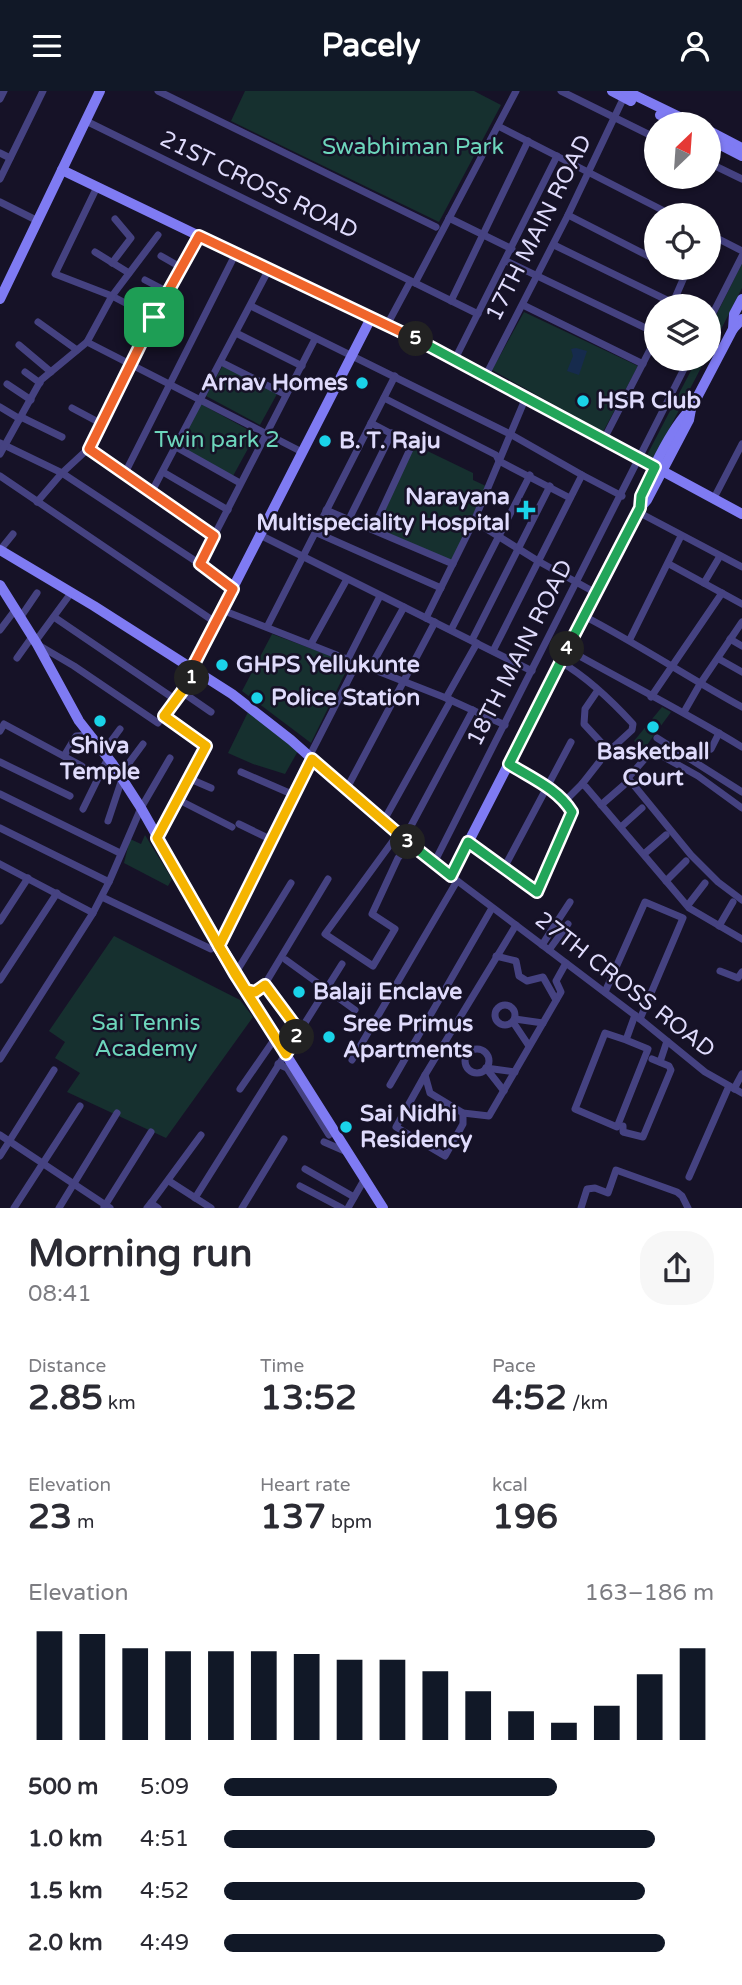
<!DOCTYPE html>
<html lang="en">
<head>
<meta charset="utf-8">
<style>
  body { margin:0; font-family:"Varela Round",sans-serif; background:#f7f7f7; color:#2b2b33; height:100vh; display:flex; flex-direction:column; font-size:26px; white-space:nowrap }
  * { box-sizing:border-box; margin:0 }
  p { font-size:23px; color:#7c7c81 }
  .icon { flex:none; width:38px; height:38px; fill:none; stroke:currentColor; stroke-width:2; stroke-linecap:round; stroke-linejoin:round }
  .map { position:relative; height:1117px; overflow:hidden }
  .sheet { display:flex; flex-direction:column; background:#fff; flex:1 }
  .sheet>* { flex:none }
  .needle { width:46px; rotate:25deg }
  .tools { position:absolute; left:644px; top:21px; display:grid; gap:14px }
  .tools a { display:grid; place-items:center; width:77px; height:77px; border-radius:50%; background:#fff; box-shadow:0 2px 5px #0004; font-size:35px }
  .pin { position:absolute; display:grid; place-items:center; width:60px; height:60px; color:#fff; margin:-30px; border-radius:14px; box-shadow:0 4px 10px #0006 }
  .km { position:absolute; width:35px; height:35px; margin:-18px; border-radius:50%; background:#222; color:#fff; font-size:19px; line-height:35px; text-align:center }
  .round { display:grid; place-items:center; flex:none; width:74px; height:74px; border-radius:28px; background:#f7f7f7 }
  .headline { display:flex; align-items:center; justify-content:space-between; height:119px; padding:0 28px }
  h1 { font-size:38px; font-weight:700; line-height:52px }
  .stats { display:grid; grid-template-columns:repeat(3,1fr); gap:10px; height:119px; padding:7px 28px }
  .stats div { display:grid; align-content:center }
  .stats b { font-size:35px; font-weight:700 }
  .stats small { font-size:19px; font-weight:400 }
  .stats p { font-size:19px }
  .chart { height:196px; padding:14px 28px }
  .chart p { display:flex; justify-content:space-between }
  .chart svg { width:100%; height:126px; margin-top:7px; stroke:#111827; stroke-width:6 }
  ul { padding:0 28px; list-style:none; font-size:23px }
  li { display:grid; grid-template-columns:112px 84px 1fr; align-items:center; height:52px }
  li i { height:18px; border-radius:9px; background:#111827 }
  header { display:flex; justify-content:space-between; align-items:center; height:91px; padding:0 28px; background:#111827; color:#fff; font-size:32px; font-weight:700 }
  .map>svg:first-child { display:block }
</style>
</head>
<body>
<header><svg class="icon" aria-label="menu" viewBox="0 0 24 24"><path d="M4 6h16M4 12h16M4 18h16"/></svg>Pacely<svg class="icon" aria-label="person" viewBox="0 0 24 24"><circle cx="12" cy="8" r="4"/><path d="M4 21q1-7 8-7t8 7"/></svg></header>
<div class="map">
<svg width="742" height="1117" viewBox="0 0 742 1117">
  <rect width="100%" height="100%" fill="#161227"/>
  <!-- green -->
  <g fill="#16302f">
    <polygon points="245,0 474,0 501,14 439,131 231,30"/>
    <polygon points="742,172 742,197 709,262 709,239"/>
    <polygon points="524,221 638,275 603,341 492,279"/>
    <polygon points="697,268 704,271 653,369 646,366"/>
    <polygon points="223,274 277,303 260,334 206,305"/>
    <polygon points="201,313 256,343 233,385 178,356"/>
    <polygon points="415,354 473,382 473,389 486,395 452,470 372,435"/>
    <polygon points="272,543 350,572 311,652 242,600"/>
    <polygon points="662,616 671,621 644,658 634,650"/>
    <polygon points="249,619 298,660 285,683 253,673 228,662"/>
    <polygon points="145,744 172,788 168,795 124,772 130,748 141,753"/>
    <polygon points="114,845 240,909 253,926 166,1047 67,1001 80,982 55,967 65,951 49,940"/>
  </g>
  <!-- water -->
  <polygon fill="#162b4d" points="576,257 587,260 579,284 567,280 573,265 571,258"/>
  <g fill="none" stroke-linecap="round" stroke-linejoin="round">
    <!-- street -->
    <g stroke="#454281" stroke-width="7">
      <polyline points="158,0 436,136"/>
      <polyline points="561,0 656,47"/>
      <polyline points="0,8 4,0"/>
      <polyline points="86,30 478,223"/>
      <polyline points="498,35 672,124"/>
      <polyline points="0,62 10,67"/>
      <polyline points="709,72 742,88"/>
      <polyline points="0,88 43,0"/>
      <polyline points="97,96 55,183 112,205 154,227"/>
      <polyline points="0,111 38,130"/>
      <polyline points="568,124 656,169"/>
      <polyline points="449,127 512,158"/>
      <polyline points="709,143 742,160"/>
      <polyline points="554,154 673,212"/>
      <polyline points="95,161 129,182"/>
      <polyline points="161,165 182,177"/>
      <polyline points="506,170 656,242"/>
      <polyline points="112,172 131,147 115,128"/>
      <polyline points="671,177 685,184"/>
      <polyline points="145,189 168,201"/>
      <polyline points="415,192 516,0"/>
      <polyline points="451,210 528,50"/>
      <polyline points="523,214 643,273"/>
      <polyline points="672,214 688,177"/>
      <polyline points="251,215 510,343 582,384"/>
      <polyline points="709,230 742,165"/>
      <polyline points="38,231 77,259"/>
      <polyline points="387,234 409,193"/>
      <polyline points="236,242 302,275"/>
      <polyline points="87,251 302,361"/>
      <polyline points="19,254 51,281"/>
      <polyline points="455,268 557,65"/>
      <polyline points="221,271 286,304"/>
      <polyline points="25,281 40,292"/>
      <polyline points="486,284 568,124 624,6"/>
      <polyline points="7,293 31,309"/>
      <polyline points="384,307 496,364 499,370 570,407"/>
      <polyline points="0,316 20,328"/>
      <polyline points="72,317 102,333"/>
      <polyline points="21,326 62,346"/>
      <polyline points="371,332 407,351 411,356 373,438"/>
      <polyline points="604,348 656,247"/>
      <polyline points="0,352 62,382 200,473 233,498"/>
      <polyline points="176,356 240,392"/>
      <polyline points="89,357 214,445 315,248"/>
      <polyline points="0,363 41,289 87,251 112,205 158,144"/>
      <polyline points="163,381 228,419"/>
      <polyline points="124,384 236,162"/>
      <polyline points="0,385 215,531"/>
      <polyline points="151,402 269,178"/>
      <polyline points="714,407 742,353"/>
      <polyline points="37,411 62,382 89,357 154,227 199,145"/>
      <polyline points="326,419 453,473"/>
      <polyline points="638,421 742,476"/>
      <polyline points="349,428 392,342"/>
      <polyline points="474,430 538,470 596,502"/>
      <polyline points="315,441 441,497"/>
      <polyline points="260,444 532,580"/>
      <polyline points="0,459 13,443"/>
      <polyline points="200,473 214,445"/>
      <polyline points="669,473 742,513"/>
      <polyline points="704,492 720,465"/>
      <polyline points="222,519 446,607 505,634"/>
      <path d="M 584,525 C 638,553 689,587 742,616"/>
      <polyline points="54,526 176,609"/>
      <polyline points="20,527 37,502"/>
      <polyline points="426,527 474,430 526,306"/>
      <polyline points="267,536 395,285"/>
      <polyline points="0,539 15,519"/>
      <polyline points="451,539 530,384"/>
      <polyline points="630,548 681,445"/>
      <polyline points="730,548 742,555"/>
      <polyline points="472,549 550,395"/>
      <polyline points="35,551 71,502"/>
      <polyline points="311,553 347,488"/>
      <polyline points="40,555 74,575 158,632 196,580"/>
      <path d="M 567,558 C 625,591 685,621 742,656"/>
      <polyline points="493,560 582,384 622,405"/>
      <polyline points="17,567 32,546"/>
      <polyline points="348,568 380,505"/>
      <polyline points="719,568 742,581"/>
      <path d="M 561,571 C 588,587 611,609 633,633 L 632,639 L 609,660 L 584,633 L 585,618 L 598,599"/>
      <polyline points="370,577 404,516"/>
      <polyline points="182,601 211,621"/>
      <polyline points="651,606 722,502"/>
      <polyline points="446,607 477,552"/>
      <polyline points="684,621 700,593 742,531"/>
      <polyline points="0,640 4,633 82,675"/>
      <polyline points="657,647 742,701"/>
      <polyline points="711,658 719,642"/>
      <polyline points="103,661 120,638"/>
      <polyline points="64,665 76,645 87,644"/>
      <polyline points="309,666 357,572"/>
      <polyline points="0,671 70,705"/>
      <polyline points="509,673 565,710 582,693 586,696 689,817 742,848"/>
      <polyline points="241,681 294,704"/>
      <polyline points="120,684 143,653"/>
      <polyline points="188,687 211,697"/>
      <polyline points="582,693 600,670"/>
      <polyline points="347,697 435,531"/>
      <polyline points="0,703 120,762"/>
      <polyline points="177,708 232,736"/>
      <polyline points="601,714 624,694"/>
      <polyline points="742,717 698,685 655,661 649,663 628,687 691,764 718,791 742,809"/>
      <polyline points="83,718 108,667"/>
      <polyline points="108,730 122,688"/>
      <polyline points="383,731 451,609"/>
      <polyline points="239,733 272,749"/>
      <polyline points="621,736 642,717"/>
      <polyline points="0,737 109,791"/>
      <polyline points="398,743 325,843 373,875 395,838 372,823 398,767 410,753"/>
      <polyline points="157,747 206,655 164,625"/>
      <polyline points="404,748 473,619"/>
      <polyline points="468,751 537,801 572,721 565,710"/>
      <polyline points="644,763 666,744"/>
      <polyline points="434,772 689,268"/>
      <polyline points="0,773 93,822"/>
      <polyline points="504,777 571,651"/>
      <polyline points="451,785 640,928 705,981 742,1002"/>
      <polyline points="666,790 686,770"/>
      <polyline points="102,806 211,858 219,855 312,668"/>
      <polyline points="688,814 705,792"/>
      <polyline points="0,830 28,787"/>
      <polyline points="516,834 425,984 430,1002 463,1022 489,1025 561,901 556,890 566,872"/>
      <polyline points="719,835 733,811"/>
      <polyline points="542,854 570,811"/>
      <polyline points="549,859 568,833"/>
      <polyline points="496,865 516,870 519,885 527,890 543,886 556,909"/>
      <polyline points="286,869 355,919"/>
      <polyline points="720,880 738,887 742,881"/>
      <polyline points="235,883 291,792"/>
      <polyline points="0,889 57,802"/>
      <polyline points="265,893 300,941"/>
      <polyline points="245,899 255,901 265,893 328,788"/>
      <polyline points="605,901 645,811 683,827 640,928"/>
      <circle cx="505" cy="924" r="10"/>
      <polyline points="515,928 543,932"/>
      <polyline points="513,931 529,955"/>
      <polyline points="626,949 648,958 617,1036 575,1018 605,942 626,949 635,924"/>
      <circle cx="477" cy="970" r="12"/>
      <polyline points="0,968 93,822 109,791 141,717 170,667"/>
      <polyline points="352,969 457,790"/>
      <polyline points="660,971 667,950"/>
      <polyline points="278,973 287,977 329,1044"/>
      <polyline points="486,977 515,981"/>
      <polyline points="486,977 504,1000"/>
      <polyline points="425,984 396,1036 445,1065 463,1033 463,1022"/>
      <polyline points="390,994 492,817"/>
      <polyline points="240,998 276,946"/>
      <polyline points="734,998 742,983"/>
      <polyline points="623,1035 623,1041 643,1046 671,979 669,975 652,968"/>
      <polyline points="0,1044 110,1117"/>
      <polyline points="324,1051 347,1061"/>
      <polyline points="0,1065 54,979"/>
      <polyline points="305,1078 354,1106"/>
      <polyline points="689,1086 729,995"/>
      <polyline points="169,1090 211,1117"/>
      <polyline points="300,1095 342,1117"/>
      <polyline points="195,1107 342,873"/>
      <polyline points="151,1112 201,1044"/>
      <polyline points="104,1116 151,1041"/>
      <polyline points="14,1117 80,1015"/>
      <polyline points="59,1117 117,1022"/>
      <polyline points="147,1117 151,1112 158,1117"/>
      <polyline points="242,1117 284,1048"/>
      <polyline points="348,1117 364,1089"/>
      <polyline points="581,1117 587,1098 595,1097 608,1102 616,1079 677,1101 682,1105 688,1117"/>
    </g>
    <!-- secondary -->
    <g stroke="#7f7bf3" stroke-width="10">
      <polyline points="612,0 631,10"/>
      <polyline points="626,0 694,33"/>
      <polyline points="660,24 679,33"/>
      <polyline points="709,40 742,57"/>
      <polyline points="709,48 742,65"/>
      <polyline points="62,79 455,268 742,423"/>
      <polyline points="0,208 100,0"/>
      <polyline points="733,238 742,228"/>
      <path d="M 640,416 C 643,392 673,335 691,318 L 733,238 L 734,223 L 742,208"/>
      <polyline points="0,459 94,515 232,603 291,649 383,731 451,785 640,417 647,409 689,329 691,318"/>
      <polyline points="0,494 37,553 79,630 112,672 141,717 235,883 383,1117"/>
      <polyline points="192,577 371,227"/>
    </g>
  </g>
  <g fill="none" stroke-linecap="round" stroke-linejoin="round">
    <defs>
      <polyline id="split-1" points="154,226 89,358 214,445 200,473 233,498 192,577 197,580 192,587"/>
      <polyline id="split-2" points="192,587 164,625 206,655 157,747 235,883 286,963 297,946"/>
      <polyline id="split-3" points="297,946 300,941 265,894 255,901 246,899 219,855 312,668 408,751"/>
      <path id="split-4" d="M 408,751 L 451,785 L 468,751 L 537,801 L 572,721 C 558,698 531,687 509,673 L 567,558"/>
      <polyline id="split-5" points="416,248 655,376 641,405 640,417 567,558"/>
      <polyline id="split-6" points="154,226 199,145 416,248"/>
    </defs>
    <!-- split-1 casing -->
    <use href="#split-1" stroke="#fff" stroke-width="14"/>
    <!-- split-2 casing -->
    <use href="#split-2" stroke="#fff" stroke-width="14"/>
    <!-- split-3 casing -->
    <use href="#split-3" stroke="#fff" stroke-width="14"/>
    <!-- split-4 casing -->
    <use href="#split-4" stroke="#fff" stroke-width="14"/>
    <!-- split-5 casing -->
    <use href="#split-5" stroke="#fff" stroke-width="14"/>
    <!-- split-6 casing -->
    <use href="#split-6" stroke="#fff" stroke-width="14"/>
    <!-- split-1 -->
    <use href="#split-1" stroke="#f0652b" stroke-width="9"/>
    <!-- split-2 -->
    <use href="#split-2" stroke="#f5b400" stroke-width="9"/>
    <!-- split-3 -->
    <use href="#split-3" stroke="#f5b400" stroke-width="9"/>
    <!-- split-4 -->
    <use href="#split-4" stroke="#22a559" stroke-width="9"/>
    <!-- split-5 -->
    <use href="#split-5" stroke="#22a559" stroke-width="9"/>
    <!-- split-6 -->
    <use href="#split-6" stroke="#f0652b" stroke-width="9"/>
  </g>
  <!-- markers -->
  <g fill="#1ad3e9" stroke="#161227" stroke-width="2.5">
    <circle cx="362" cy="292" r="7"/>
    <circle cx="583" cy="310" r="7"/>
    <circle cx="325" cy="350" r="7"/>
    <path d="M522.5 408.5h7v7h7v7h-7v7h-7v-7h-7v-7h7z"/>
    <circle cx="222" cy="574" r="7"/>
    <circle cx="257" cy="607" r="7"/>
    <circle cx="100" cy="630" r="7"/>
    <circle cx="653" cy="636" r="7"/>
    <circle cx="299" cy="901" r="7"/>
    <circle cx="329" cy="946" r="7"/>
    <circle cx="346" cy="1036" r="7"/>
  </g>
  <g text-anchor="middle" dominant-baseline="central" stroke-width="5" stroke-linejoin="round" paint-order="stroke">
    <!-- park labels -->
    <g font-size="23" fill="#6dd6bc" stroke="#161227">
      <text x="413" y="56">Swabhiman Park</text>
      <text x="217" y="349">Twin park 2</text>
      <text x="146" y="932">Sai Tennis<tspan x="146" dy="26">Academy</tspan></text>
    </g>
    <!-- street labels -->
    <g font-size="23" fill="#dfdbfc" stroke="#161227">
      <text transform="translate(259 94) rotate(26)">21ST CROSS ROAD</text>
      <text transform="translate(539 137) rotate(-63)">17TH MAIN ROAD</text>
      <text transform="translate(520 562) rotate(-63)">18TH MAIN ROAD</text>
      <text transform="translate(625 894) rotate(38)">27TH CROSS ROAD</text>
    </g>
    <!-- poi labels -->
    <g font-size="23" font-weight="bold" fill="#dfdbfc" stroke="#161227" text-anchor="start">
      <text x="348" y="292" text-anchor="end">Arnav Homes</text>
      <text x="597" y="310">HSR Club</text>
      <text x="339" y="350">B. T. Raju</text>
      <text x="510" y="406" text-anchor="end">Narayana<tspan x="510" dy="26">Multispeciality Hospital</tspan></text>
      <text x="236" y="574">GHPS Yellukunte</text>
      <text x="271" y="607">Police Station</text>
      <text x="100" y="655" text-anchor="middle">Shiva<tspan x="100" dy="26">Temple</tspan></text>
      <text x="653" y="661" text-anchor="middle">Basketball<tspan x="653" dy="26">Court</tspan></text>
      <text x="313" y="901">Balaji Enclave</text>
      <text x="343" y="933">Sree Primus<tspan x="343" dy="26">Apartments</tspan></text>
      <text x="360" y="1023">Sai Nidhi<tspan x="360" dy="26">Residency</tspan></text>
    </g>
  </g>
</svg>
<div class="tools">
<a><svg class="needle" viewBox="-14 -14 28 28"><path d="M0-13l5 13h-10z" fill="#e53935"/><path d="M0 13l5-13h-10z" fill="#7c7c81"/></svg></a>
<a><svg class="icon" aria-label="locate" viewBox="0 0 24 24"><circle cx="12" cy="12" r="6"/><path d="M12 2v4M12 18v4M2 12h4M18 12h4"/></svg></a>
<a><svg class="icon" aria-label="layers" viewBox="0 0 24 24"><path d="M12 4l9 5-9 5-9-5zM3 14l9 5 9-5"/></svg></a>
</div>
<div class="pin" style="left:154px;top:226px;background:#1e9e55"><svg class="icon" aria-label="arrive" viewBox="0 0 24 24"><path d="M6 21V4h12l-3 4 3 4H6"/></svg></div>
<b class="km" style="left:192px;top:587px">1</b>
<b class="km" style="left:297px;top:946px">2</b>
<b class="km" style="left:408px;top:751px">3</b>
<b class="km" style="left:567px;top:558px">4</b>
<b class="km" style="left:416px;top:248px">5</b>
</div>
<section class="sheet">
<div class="headline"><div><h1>Morning run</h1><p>08:41</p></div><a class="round"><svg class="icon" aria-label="share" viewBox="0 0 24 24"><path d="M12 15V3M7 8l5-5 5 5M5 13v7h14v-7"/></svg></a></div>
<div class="stats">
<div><p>Distance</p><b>2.85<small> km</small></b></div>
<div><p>Time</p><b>13:52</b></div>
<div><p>Pace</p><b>4:52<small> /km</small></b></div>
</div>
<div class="stats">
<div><p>Elevation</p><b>23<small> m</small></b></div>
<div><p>Heart rate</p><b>137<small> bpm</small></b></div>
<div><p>kcal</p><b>196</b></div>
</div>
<div class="chart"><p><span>Elevation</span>163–186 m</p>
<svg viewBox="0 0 160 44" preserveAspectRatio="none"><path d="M5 44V6M15 44V7M25 44V12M35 44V13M45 44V13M55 44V13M65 44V14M75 44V16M85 44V16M95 44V20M105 44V27M115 44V34M125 44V38M135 44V32M145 44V21M155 44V12"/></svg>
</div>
<ul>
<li><b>500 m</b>5:09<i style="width:68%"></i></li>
<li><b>1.0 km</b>4:51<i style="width:88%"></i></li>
<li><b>1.5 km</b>4:52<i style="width:86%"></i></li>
<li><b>2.0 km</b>4:49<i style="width:90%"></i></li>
</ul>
</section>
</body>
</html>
